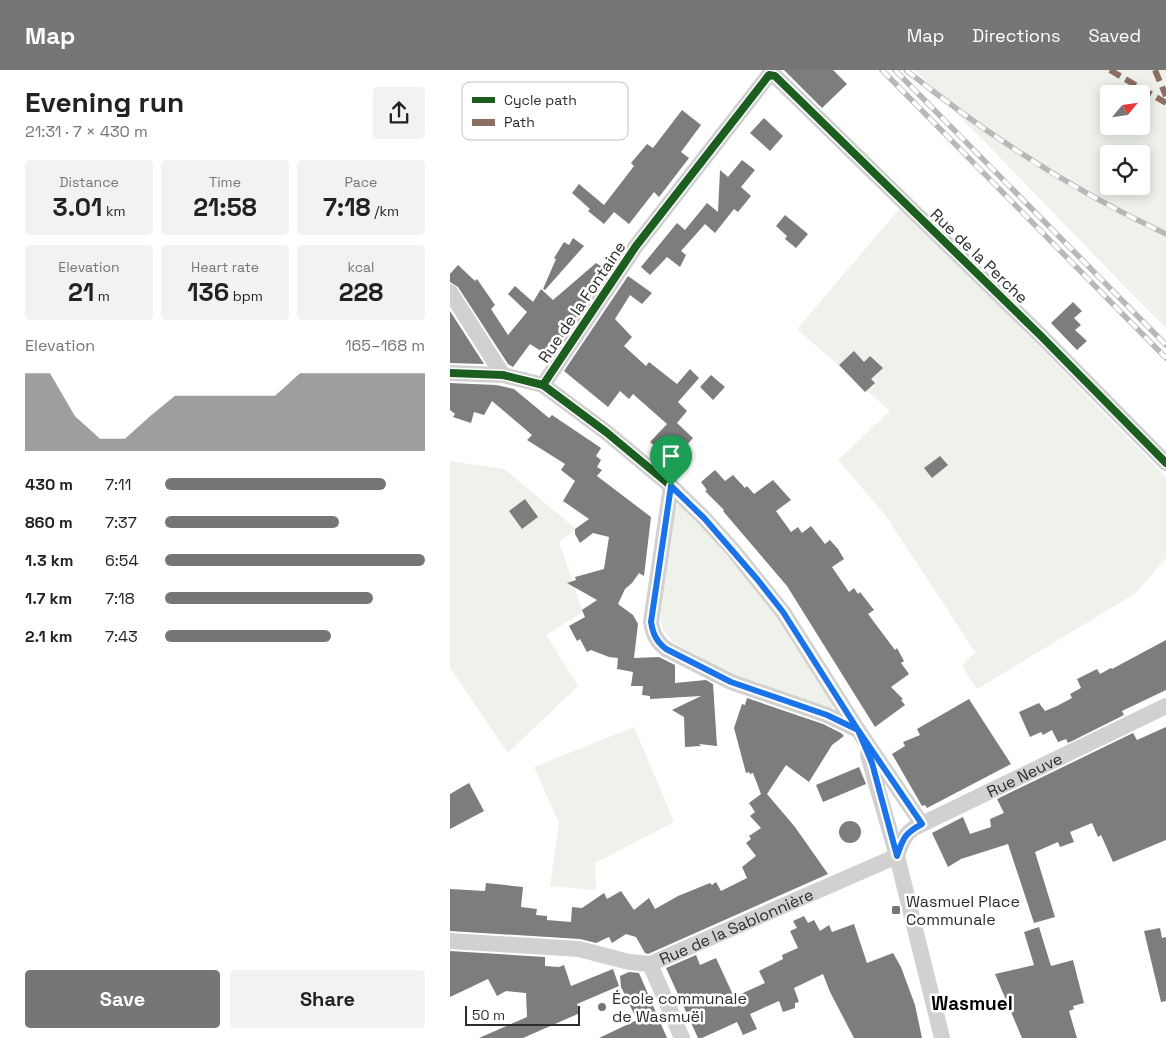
<!DOCTYPE html>
<html lang="en">
<head>
<meta charset="utf-8">
<style>
  body { margin:0; font-family:"Space Grotesk",sans-serif; background:#f2f2f2; color:#222; height:100vh; display:flex; flex-direction:column; font-size:19px; white-space:nowrap }
  * { box-sizing:border-box; margin:0 }
  p { font-size:16px; color:#767676 }
  .icon { flex:none; width:28px; height:28px; fill:none; stroke:currentColor; stroke-width:2; stroke-linecap:round; stroke-linejoin:round }
  .map { position:relative; flex:1; overflow:hidden }
  .side { display:flex; flex-direction:column; background:#fff; width:450px }
  .side>* { flex:none }
  .needle { width:32px; rotate:61deg }
  .tools { position:absolute; left:650px; top:15px; display:grid; gap:10px }
  .tools a { display:grid; place-items:center; width:50px; height:50px; border-radius:5px; background:#fff; box-shadow:0 2px 12px #0003; font-size:25px }
  .scale { position:absolute; left:15px; bottom:12px; width:115px; box-sizing:border-box; padding-left:5px; border:2px solid #2c2c2c; border-top:0; font-size:14px; line-height:18px; white-space:nowrap; color:#2c2c2c; -webkit-text-stroke:4px #fff; paint-order:stroke }
  .pin { position:absolute; display:grid; place-items:center; width:42px; height:42px; color:#fff; margin:-51px -21px; border-radius:50% 50% 50% 0; rotate:-45deg; box-shadow:0 0 5px #0007 }
  .pin .icon { rotate:45deg }
  .round { display:grid; place-items:center; flex:none; width:52px; height:52px; border-radius:5px; background:#f2f2f2 }
  .headline { display:flex; align-items:center; justify-content:space-between; height:85px; padding:0 25px }
  h1 { font-size:28px; font-weight:700; line-height:38px }
  .metrics { display:grid; grid-template-columns:repeat(3,1fr); gap:8px; height:85px; padding:5px 25px }
  .metrics div { display:grid; align-content:center; border-radius:5px; background:#f2f2f2; text-align:center }
  .metrics b { font-size:25px; font-weight:700 }
  .metrics small { font-size:14px; font-weight:400 }
  .metrics p { font-size:14px }
  .chart { height:140px; padding:10px 25px }
  .chart p { display:flex; justify-content:space-between }
  .chart svg { width:100%; height:90px; margin-top:5px; fill:#767676; opacity:.7 }
  .action { display:flex; gap:10px; margin-top:auto; padding:10px 25px }
  .action a { flex:1; height:58px; border-radius:5px; background:#767676; color:#fff; font-size:20px; font-weight:700; line-height:58px; text-align:center }
  .action a+a { background:#f2f2f2; color:#222 }
  ul { padding:0 25px; list-style:none; font-size:16px }
  li { display:grid; grid-template-columns:80px 60px 1fr; align-items:center; height:38px }
  li i { height:12px; border-radius:6px; background:#767676 }
  header { display:flex; align-items:center; gap:30px; box-sizing:border-box; height:70px; padding:0 25px; background:#767676; color:#fff }
  header strong { font-size:24px }
  nav { display:flex; gap:28px; margin-inline-start:auto; font-size:18px }
  main { display:flex; flex:1; min-height:0 }
  .map>svg:first-child { display:block }
</style>
</head>
<body>
<header>
<strong>Map</strong>
<nav><a>Map</a><a>Directions</a><a>Saved</a></nav>
</header>
<main>
<section class="side">
<div class="headline"><div><h1>Evening run</h1><p>21:31 · 7 × 430 m</p></div><a class="round"><svg class="icon" aria-label="share" viewBox="0 0 24 24"><path d="M12 15V3M7 8l5-5 5 5M5 13v7h14v-7"/></svg></a></div>
<div class="metrics">
<div><p>Distance</p><b>3.01<small> km</small></b></div>
<div><p>Time</p><b>21:58</b></div>
<div><p>Pace</p><b>7:18<small> /km</small></b></div>
</div>
<div class="metrics">
<div><p>Elevation</p><b>21<small> m</small></b></div>
<div><p>Heart rate</p><b>136<small> bpm</small></b></div>
<div><p>kcal</p><b>228</b></div>
</div>
<div class="chart"><p><span>Elevation</span>165–168 m</p>
<svg viewBox="0 0 160 44" preserveAspectRatio="none"><path d="M0 44V6L10 6L20 27L30 38L40 38L50 27L60 17L70 17L80 17L90 17L100 17L110 6L120 6L130 6L140 6L150 6L160 6V44z"/></svg>
</div>
<ul>
<li><b>430 m</b>7:11<i style="width:85%"></i></li>
<li><b>860 m</b>7:37<i style="width:67%"></i></li>
<li><b>1.3 km</b>6:54<i style="width:100%"></i></li>
<li><b>1.7 km</b>7:18<i style="width:80%"></i></li>
<li><b>2.1 km</b>7:43<i style="width:64%"></i></li>
</ul>
<div class="action"><a>Save</a><a>Share</a></div>
</section>
<div class="map">
<svg width="716" height="968" viewBox="0 0 716 968">
  <rect width="100%" height="100%" fill="#fff"/>
  <!-- green -->
  <g fill="#eef2eb" fill-rule="evenodd">
    <path d="M 465,0 L 716,0 L 716,258 L 685,227 ZM 659,24 L 691,24 L 691,56 L 659,56 ZM 659,84 L 691,84 L 691,116 L 659,116 Z"/>
    <polygon points="452,136 716,407 716,488 686,523 527,619 512,596 525,582 436,446 388,390 440,341 347,259"/>
    <polygon points="0,391 54,399 126,459 109,472 133,542 96,565 128,616 58,683 0,598"/>
    <polygon points="230,433 248,452 331,550 385,635 379,641 280,604 223,572 214,561 210,549 224,438"/>
    <polygon points="184,657 224,752 145,793 146,820 100,816 109,753 84,697"/>
  </g>
  <!-- building -->
  <g fill="#7d7d7d">
    <polygon points="334,0 383,0 397,14 372,38"/>
    <polygon points="232,40 251,55 231,82 239,88 209,127 204,122 179,154 164,142 154,154 138,141 140,139 122,123 129,114 154,135 184,96 181,93 197,74 203,78"/>
    <polygon points="314,48 333,66 320,81 300,63"/>
    <polygon points="292,90 305,100 291,117 301,126 288,142 284,139 265,163 255,154 231,181 236,185 230,197 217,187 200,205 191,197 227,153 235,160 257,133 268,142 270,100 278,107"/>
    <polygon points="335,145 358,164 346,178 335,169 337,166 326,156"/>
    <polygon points="123,168 134,176 95,220 93,219 106,189 104,188 114,172 119,175"/>
    <polygon points="146,193 154,198 152,202 155,204 100,287 80,274 63,297 58,294 8,217 0,212 0,204 8,195 25,211 27,209 45,235 41,239 58,265 77,242 58,224 65,216 83,232 91,219 103,230"/>
    <polygon points="178,206 202,223 192,234 180,225 165,249 182,267 174,276 196,296 199,292 227,314 240,299 249,308 228,332 237,341 227,353 243,368 223,391 200,372 217,354 183,324 179,329 170,321 158,337 114,301"/>
    <polygon points="623,232 632,241 624,248 631,255 625,260 637,271 627,280 601,253"/>
    <polygon points="0,241 34,294 0,293"/>
    <polygon points="404,281 414,292 420,286 433,298 421,309 425,313 415,322 389,295"/>
    <polygon points="261,305 275,317 263,330 250,317"/>
    <polygon points="0,313 46,315 64,319 99,348 102,345 151,378 146,386 151,390 147,397 152,400 147,406 201,447 194,506 189,503 182,513 175,519 168,534 183,545 188,554 184,588 209,587 225,595 225,613 256,610 263,614 267,676 249,674 251,676 235,677 234,647 222,640 251,626 200,629 200,626 192,625 193,616 181,616 183,602 167,599 168,588 159,587 141,580 137,582 130,569 127,571 119,556 135,547 132,540 147,530 117,513 126,510 125,507 154,499 159,467 143,463 130,473 125,464 125,459 139,449 113,431 125,411 111,400 115,394 77,370 82,365 42,331 34,345 24,342 21,353 3,347 5,344 0,340"/>
    <polygon points="490,386 498,395 482,408 474,398"/>
    <polygon points="265,400 275,411 283,405 295,418 297,416 304,424 323,410 341,430 326,441 341,462 348,457 352,463 361,456 375,474 380,470 388,479 394,489 382,497 399,522 404,518 408,524 410,522 424,540 418,544 445,580 447,578 454,591 451,593 459,604 441,617 453,629 451,630 455,635 425,657 337,516 273,441 274,440 255,421 257,420 251,412"/>
    <polygon points="75,429 88,447 72,459 59,441"/>
    <polygon points="716,570 716,620 672,641 674,645 618,673 616,669 608,672 602,660 593,665 591,662 580,667 569,642 589,633 595,641 607,636 622,628 620,624 631,618 627,609 647,599 650,604 661,598 662,599"/>
    <polygon points="297,628 373,654 391,663 394,666 382,675 359,712 336,695 317,724 345,757 378,804 198,884 195,883 186,867 176,864 162,873 159,867 146,873 130,869 0,861 0,819 35,821 36,813 73,817 71,837 87,839 86,845 97,846 97,850 121,852 122,837 132,838 154,823 157,829 171,821 184,840 199,828 205,839 228,826 260,813 262,815 266,812 271,821 297,808 292,797 306,786 296,773 301,769 299,766 311,758 300,746 305,742 299,733 311,724 303,703 300,704 299,702 296,703 284,658 292,634 295,635"/>
    <polygon points="519,629 561,694 477,738 475,735 472,736 442,684 455,676 453,672 470,665 467,659"/>
    <polygon points="716,657 716,770 663,792 651,765 648,767 642,753 620,762 624,772 610,777 608,772 585,782 605,847 584,853 558,774 511,789 498,797 482,763 513,747 520,764 541,757 540,749 554,743 547,729 683,663 687,670"/>
    <polygon points="409,697 416,714 373,732 366,715"/>
    <polygon points="19,713 34,741 0,759 0,724"/>
    <circle cx="400" cy="762" r="11"/>
    <polygon points="354,846 358,853 364,850 370,861 379,855 382,862 404,854 417,893 443,883 451,897 465,935 472,968 404,968 380,922 373,904 344,918 349,932 345,933 345,938 333,942 329,931 300,944 307,959 293,965 287,952 252,968 248,968 216,898 246,885 250,895 266,888 284,927 315,913 309,901 333,889 332,885 348,878 340,861 347,858 343,851"/>
    <polygon points="589,857 601,896 623,890 634,933 623,936 624,939 619,941 627,968 572,968 545,904 584,895 574,862"/>
    <polygon points="710,858 712,868 716,867 716,931 711,932 694,861"/>
    <polygon points="0,881 95,887 95,896 109,897 114,895 121,916 163,899 169,916 127,934 130,943 73,968 29,968 77,947 76,923 56,921 47,926 38,909 0,927"/>
    <polygon points="179,902 189,903 217,968 149,968 187,950 171,917 170,906"/>
  </g>
  <g fill="none" stroke-linecap="round" stroke-linejoin="round">
    <!-- minor -->
    <g stroke="#d1d1d1" stroke-width="16">
      <polyline points="0,222 53,305"/>
      <polyline points="0,303 53,305 93,315 156,362 221,416 254,448 283,480 333,542 408,660 472,754"/>
      <polyline points="93,315 186,176 319,5 325,6 590,265 716,393"/>
      <path d="M 221,416 L 201,552 C 203,564 206,571 216,579 L 281,612 L 377,645 L 408,660"/>
      <polyline points="418,685 447,786 492,968"/>
      <path id="s1" d="M 447,786 C 451,774 453,766 464,758 L 716,636"/>
      <path id="s2" d="M 0,871 L 129,879 L 179,892 L 200,894 L 447,786"/>
      <polyline points="200,894 232,968"/>
    </g>
    <defs>
      <g id="rail">
        <polyline points="432,0 716,288"/>
        <polyline points="445,0 716,275"/>
        <path d="M 456,0 C 537,65 622,120 716,164"/>
      </g>
    </defs>
    <!-- rail casing -->
    <use href="#rail" stroke="#b8b8b8" stroke-width="5.5"/>
    <!-- rail -->
    <use href="#rail" stroke="#fff" stroke-width="4" stroke-dasharray="11" stroke-linecap="butt"/>
    <!-- quiet -->
    <g stroke="#8d6e63" stroke-width="6" stroke-dasharray="12 6" stroke-linecap="butt">
      <polyline points="660,0 716,33"/>
      <polyline points="705,0 716,26"/>
    </g>
    <defs>
      <g id="cycleway">
        <polyline points="0,303 53,305 93,315 156,362 221,416 254,448 283,480 333,542 408,660 472,754"/>
        <polyline points="93,315 186,176 319,5 325,6 590,265 716,393"/>
      </g>
    </defs>
    <!-- cycleway casing -->
    <use href="#cycleway" stroke="#fff" stroke-width="11"/>
    <!-- cycleway -->
    <use href="#cycleway" stroke="#1b5e20" stroke-width="8"/>
  </g>
  <g fill="none" stroke-linecap="round" stroke-linejoin="round">
    <defs>
      <path id="route" d="M 221,416 L 254,448 L 307,509 L 333,542 L 408,660 L 422,693 L 447,786 C 453,768 455,763 472,754 L 408,660 L 377,645 L 281,612 L 216,579 C 206,571 203,564 201,552 L 221,416"/>
    </defs>
    <!-- route casing -->
    <use href="#route" stroke="#fff" stroke-width="10"/>
    <!-- route -->
    <use href="#route" stroke="#1a73e8" stroke-width="6"/>
  </g>
  <!-- markers -->
  <g fill="#767676" stroke="#fff" stroke-width="2">
    <rect x="441" y="835" width="10" height="10" rx="2.5"/>
    <circle cx="152" cy="937" r="5"/>
  </g>
  <g text-anchor="middle" dominant-baseline="central" stroke-width="5" stroke-linejoin="round" paint-order="stroke">
    <!-- street labels -->
    <g font-size="16" fill="#2c2c2c" stroke="#fff">
      <text transform="translate(529 186) rotate(44)">Rue de la Perche</text>
      <text transform="translate(132 232) rotate(-56)">Rue de la Fontaine</text>
      <text stroke="none"><textPath href="#s1" startOffset="156">Rue Neuve</textPath></text>
      <text stroke="none"><textPath href="#s2" startOffset="296">Rue de la Sablonnière</textPath></text>
    </g>
    <!-- poi labels -->
    <g font-size="16" fill="#2c2c2c" stroke="#fff" text-anchor="start">
      <text x="456" y="831">Wasmuel Place<tspan x="456" dy="18">Communale</tspan></text>
      <text x="162" y="928">École communale<tspan x="162" dy="18">de Wasmuël</tspan></text>
    </g>
    <!-- quarter labels -->
    <g font-size="19" font-weight="bold" fill="#000" stroke="#fff">
      <text x="522" y="933">Wasmuel</text>
    </g>
  </g>
  <!-- legend -->
  <rect x="12" y="12" width="166" height="58" rx="8" fill="#fff" stroke="#c0c0c0" stroke-width="1"/>
  <rect x="22" y="27" width="23" height="6" fill="#1b5e20"/>
  <rect x="22" y="49" width="23" height="7" fill="#8d6e63"/>
  <g font-size="14" fill="#2c2c2c">
    <text x="54" y="35">Cycle path</text>
    <text x="54" y="57">Path</text>
  </g>
</svg>
<div class="tools">
<a><svg class="needle" viewBox="-14 -14 28 28"><path d="M0-13l5 13h-10z" fill="#e53935"/><path d="M0 13l5-13h-10z" fill="#767676"/></svg></a>
<a><svg class="icon" aria-label="locate" viewBox="0 0 24 24"><circle cx="12" cy="12" r="6"/><path d="M12 2v4M12 18v4M2 12h4M18 12h4"/></svg></a>
</div>
<div class="scale">50 m</div>
<div class="pin" style="left:221px;top:416px;background:#1e9e55"><svg class="icon" aria-label="arrive" viewBox="0 0 24 24"><path d="M6 21V4h12l-3 4 3 4H6"/></svg></div>
</div>
</main>
</body>
</html>
